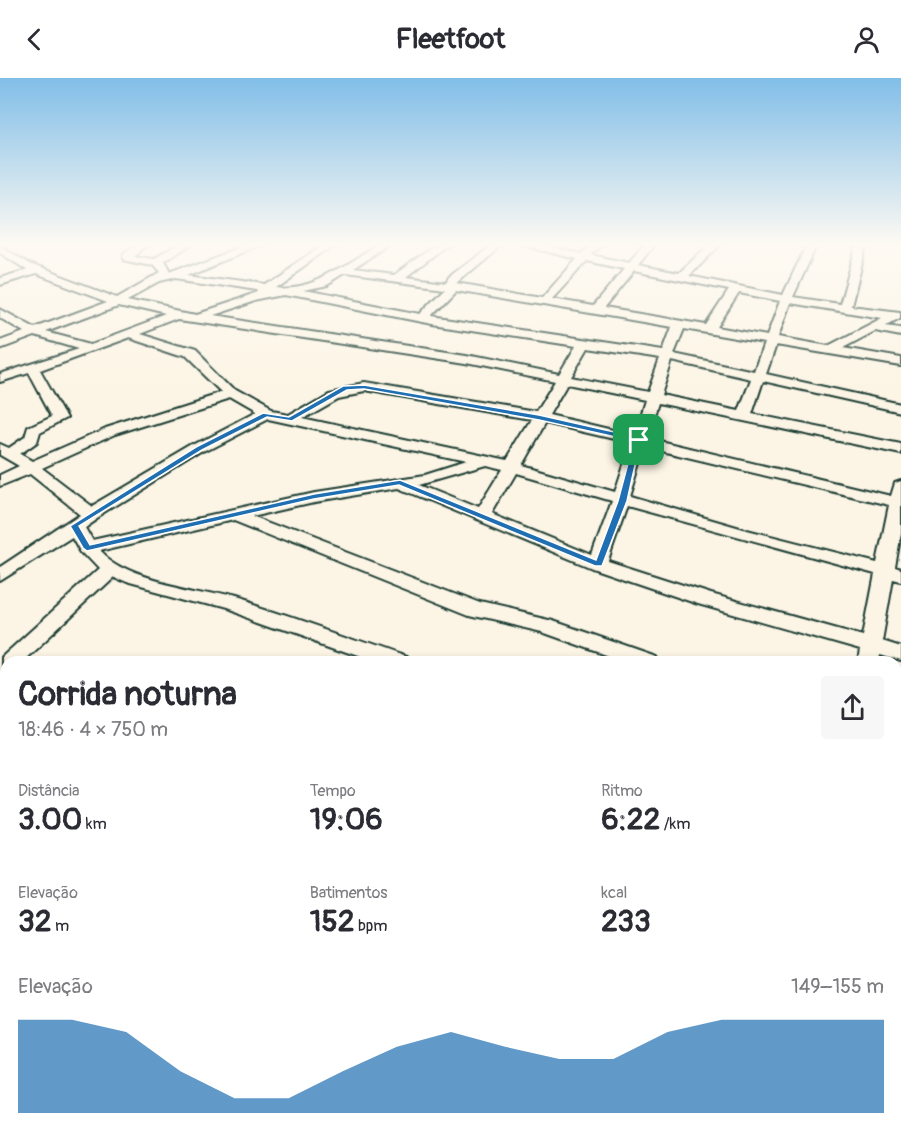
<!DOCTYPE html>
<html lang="pt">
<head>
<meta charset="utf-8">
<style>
  body { margin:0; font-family:Pangolin,sans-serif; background:#f7f7f7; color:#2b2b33; height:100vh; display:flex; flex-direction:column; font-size:22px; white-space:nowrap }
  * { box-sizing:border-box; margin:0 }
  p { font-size:20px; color:#7c7c81 }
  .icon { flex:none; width:33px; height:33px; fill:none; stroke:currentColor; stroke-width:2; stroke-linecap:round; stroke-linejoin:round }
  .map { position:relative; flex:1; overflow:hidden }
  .panel { position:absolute; left:0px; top:578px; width:902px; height:488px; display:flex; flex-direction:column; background:#fff; border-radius:18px 18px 0 0; box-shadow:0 3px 9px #0003 }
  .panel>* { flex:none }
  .pin { position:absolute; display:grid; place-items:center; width:51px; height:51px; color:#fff; margin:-26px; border-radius:12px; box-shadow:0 3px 9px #0006 }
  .round { display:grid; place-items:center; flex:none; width:63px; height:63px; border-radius:6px; background:#f7f7f7 }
  .overview { display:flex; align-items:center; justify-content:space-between; height:102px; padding:0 18px }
  h1 { font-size:33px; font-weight:800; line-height:45px }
  .metrics { display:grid; grid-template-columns:repeat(3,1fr); gap:9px; height:102px; padding:6px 18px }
  .metrics div { display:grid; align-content:center }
  .metrics b { font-size:30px; font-weight:800 }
  .metrics small { font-size:16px; font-weight:400 }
  .metrics p { font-size:16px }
  .chart { height:168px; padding:12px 18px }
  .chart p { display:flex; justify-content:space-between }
  .chart svg { width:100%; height:108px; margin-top:6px; fill:#1f6fb2; opacity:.7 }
  header { display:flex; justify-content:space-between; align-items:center; height:78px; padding:0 18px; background:#fff; font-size:27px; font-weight:800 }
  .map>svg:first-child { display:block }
</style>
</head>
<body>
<header><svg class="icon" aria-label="back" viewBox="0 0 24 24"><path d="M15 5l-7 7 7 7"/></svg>Fleetfoot<svg class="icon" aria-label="person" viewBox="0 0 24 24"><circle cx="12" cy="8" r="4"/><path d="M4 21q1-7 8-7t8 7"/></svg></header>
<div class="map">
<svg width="901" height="1064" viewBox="0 0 901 1064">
  <rect width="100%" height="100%" fill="#fcf5e5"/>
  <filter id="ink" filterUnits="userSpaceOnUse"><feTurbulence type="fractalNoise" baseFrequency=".0167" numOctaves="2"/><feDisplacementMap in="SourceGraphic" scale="12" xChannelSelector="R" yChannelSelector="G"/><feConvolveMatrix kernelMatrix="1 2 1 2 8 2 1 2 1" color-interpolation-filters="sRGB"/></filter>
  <g filter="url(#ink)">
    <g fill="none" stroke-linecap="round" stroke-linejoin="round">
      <defs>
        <g id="minor">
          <path d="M 137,166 L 148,166 L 135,178 L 154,181 L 180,166 L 192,166 L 163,185 L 169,196 L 250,166 L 264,166 L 189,197 L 264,207 L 325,166 L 337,166 L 276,209 C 315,214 349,185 381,166 L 393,166 L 353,192 L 394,197 L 437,166 L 448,166 L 406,199 L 446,204 L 449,199 L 492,166 L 503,166 L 457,205 L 542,220 L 577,181 L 516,166 L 535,166 L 582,176 L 591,166 L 601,166 L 591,177 L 629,185 L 645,166 L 655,166 L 638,187 L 679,195 L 710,166 L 721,166 L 689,198 L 783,217 L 807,166 L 817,166 L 793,219 L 840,226 L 857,166 L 867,166 L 851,228 L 900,234 L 900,240 L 885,248 L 901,250 L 901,258 L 875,253 L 843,270 L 901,280 L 901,288 L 776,267 L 766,296 L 901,326 L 901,334 L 763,303 L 752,336 L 901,366 L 901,376 L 658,325 L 647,360 L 891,418 L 895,405 L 901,403 L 901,455 L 895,489 L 901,491 L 901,503 L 893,501 L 882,563 L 901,569 L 901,583 L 880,577 L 879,584 L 858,584 L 860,572 L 698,526 L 592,490 L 399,410 L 314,424 L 252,438 L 480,526 L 553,543 L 657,579 L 660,584 L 626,584 L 542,554 L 469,537 L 233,442 L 99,473 C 128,505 200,510 241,523 C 296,540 351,560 406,579 L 409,584 L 375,584 L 227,532 L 127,505 L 113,499 L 22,584 L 6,584 L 6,591 L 2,589 L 2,579 L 98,492 L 81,474 L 72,458 L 0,503 L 0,489 L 80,436 L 30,396 L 0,408 L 0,397 L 19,388 L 0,377 L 0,366 L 9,370 L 25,359 L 28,349 L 52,338 L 29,295 L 0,304 L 0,296 L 79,271 L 35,258 L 0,271 L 0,263 L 24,254 L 0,240 L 0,231 L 35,250 L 108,223 L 36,196 L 0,207 L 0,200 L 27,192 L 0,175 L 0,168 L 30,186 L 117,219 L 159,195 L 152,187 L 123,181 L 123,177 ZM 587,183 L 624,191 L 593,228 L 552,221 ZM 634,193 L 729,212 L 706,247 L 604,230 ZM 345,197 L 445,210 L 420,236 L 303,213 L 327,208 ZM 176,201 L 257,213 L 259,215 L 195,236 L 128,222 L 159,205 ZM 456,212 L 672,249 L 663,273 L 431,238 ZM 739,215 L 780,223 L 767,258 L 717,249 ZM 286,217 L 432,246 L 576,268 L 559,296 L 467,277 L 210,238 L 256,223 ZM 790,225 L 882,240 L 828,268 L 778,259 ZM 119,227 L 166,238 L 91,266 L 46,254 ZM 179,241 L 467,285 L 555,303 L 536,334 L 364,305 L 329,312 L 288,336 L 271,333 L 235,313 L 195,273 L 140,256 ZM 684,251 L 764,265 L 754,293 L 674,276 ZM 128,260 L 185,279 L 221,314 L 105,351 L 32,383 L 20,376 L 37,364 L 40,354 L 67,340 L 40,292 ZM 588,270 L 660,281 L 648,314 L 571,299 ZM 672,283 L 751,301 L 739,333 L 661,317 ZM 567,306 L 645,322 L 634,357 L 549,337 ZM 364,313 L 532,342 L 507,383 L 302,339 L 339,318 ZM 229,321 L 255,336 L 194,368 L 92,428 L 42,390 L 115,357 ZM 268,341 L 466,384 L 425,397 L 314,414 L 92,463 L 84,449 L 97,440 L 204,374 ZM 545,345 L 631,365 L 615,414 L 521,387 ZM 645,369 L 889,427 L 877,485 L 747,452 L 630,418 ZM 485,388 L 502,392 L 478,431 L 419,407 ZM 516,395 L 612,423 L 592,477 L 492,436 ZM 627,428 L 875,496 L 863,558 L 711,516 L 608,483 Z"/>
          <polygon points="0,689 6,691 6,712 0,710"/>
          <polygon points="896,757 901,759 901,783 896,781"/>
          <polygon points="6,890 6,924 0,927 0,893"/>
          <polygon points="107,1059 143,1059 141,1064 105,1064"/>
          <polygon points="349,1059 384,1059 382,1064 347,1064"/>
          <polygon points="515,1059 549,1059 548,1064 514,1064"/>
          <polygon points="789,1059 834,1059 835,1063 835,1059 869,1059 869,1064 791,1064"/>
        </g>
      </defs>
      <!-- minor casing -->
      <use href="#minor" stroke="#1f3d34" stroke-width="4"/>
      <!-- minor -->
      <use href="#minor" fill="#fcf5e5" fill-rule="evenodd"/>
    </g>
  </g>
  <!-- sky -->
  <linearGradient id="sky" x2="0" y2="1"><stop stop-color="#81bee8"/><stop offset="0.53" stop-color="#fefaf3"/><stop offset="1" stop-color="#fefaf3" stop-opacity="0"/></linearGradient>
  <rect width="901" height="315" fill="url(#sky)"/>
  <!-- route -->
  <path fill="#1f6fb2" stroke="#fff" stroke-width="1.5" fill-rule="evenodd" d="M 364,307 L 539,337 L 641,360 L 627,423 L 602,488 L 595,488 L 399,407 L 314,421 L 87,473 L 83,470 L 70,448 L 196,369 L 263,335 L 289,339 L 343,308 ZM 364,311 L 539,342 L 634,363 L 618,423 L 596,482 L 400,402 L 314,416 L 90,467 L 79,448 L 202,372 L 267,339 L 292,343 L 347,312 Z"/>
</svg>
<div class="pin" style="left:639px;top:362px;background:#1e9e55"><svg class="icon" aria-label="arrive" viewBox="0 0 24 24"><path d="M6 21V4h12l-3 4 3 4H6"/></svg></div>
<section class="panel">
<div class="overview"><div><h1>Corrida noturna</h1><p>18:46 · 4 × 750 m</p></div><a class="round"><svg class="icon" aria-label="share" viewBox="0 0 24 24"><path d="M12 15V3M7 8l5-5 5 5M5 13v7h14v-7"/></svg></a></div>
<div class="metrics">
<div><p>Distância</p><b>3.00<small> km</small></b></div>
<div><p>Tempo</p><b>19:06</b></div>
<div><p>Ritmo</p><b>6:22<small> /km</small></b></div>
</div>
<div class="metrics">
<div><p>Elevação</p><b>32<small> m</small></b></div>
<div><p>Batimentos</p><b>152<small> bpm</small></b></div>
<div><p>kcal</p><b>233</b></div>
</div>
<div class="chart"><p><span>Elevação</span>149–155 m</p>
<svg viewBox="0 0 160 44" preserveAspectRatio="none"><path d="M0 44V6L10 6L20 11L30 27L40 38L50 38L60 27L70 17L80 11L90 17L100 22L110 22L120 11L130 6L140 6L150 6L160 6V44z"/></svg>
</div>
</section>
</div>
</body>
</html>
